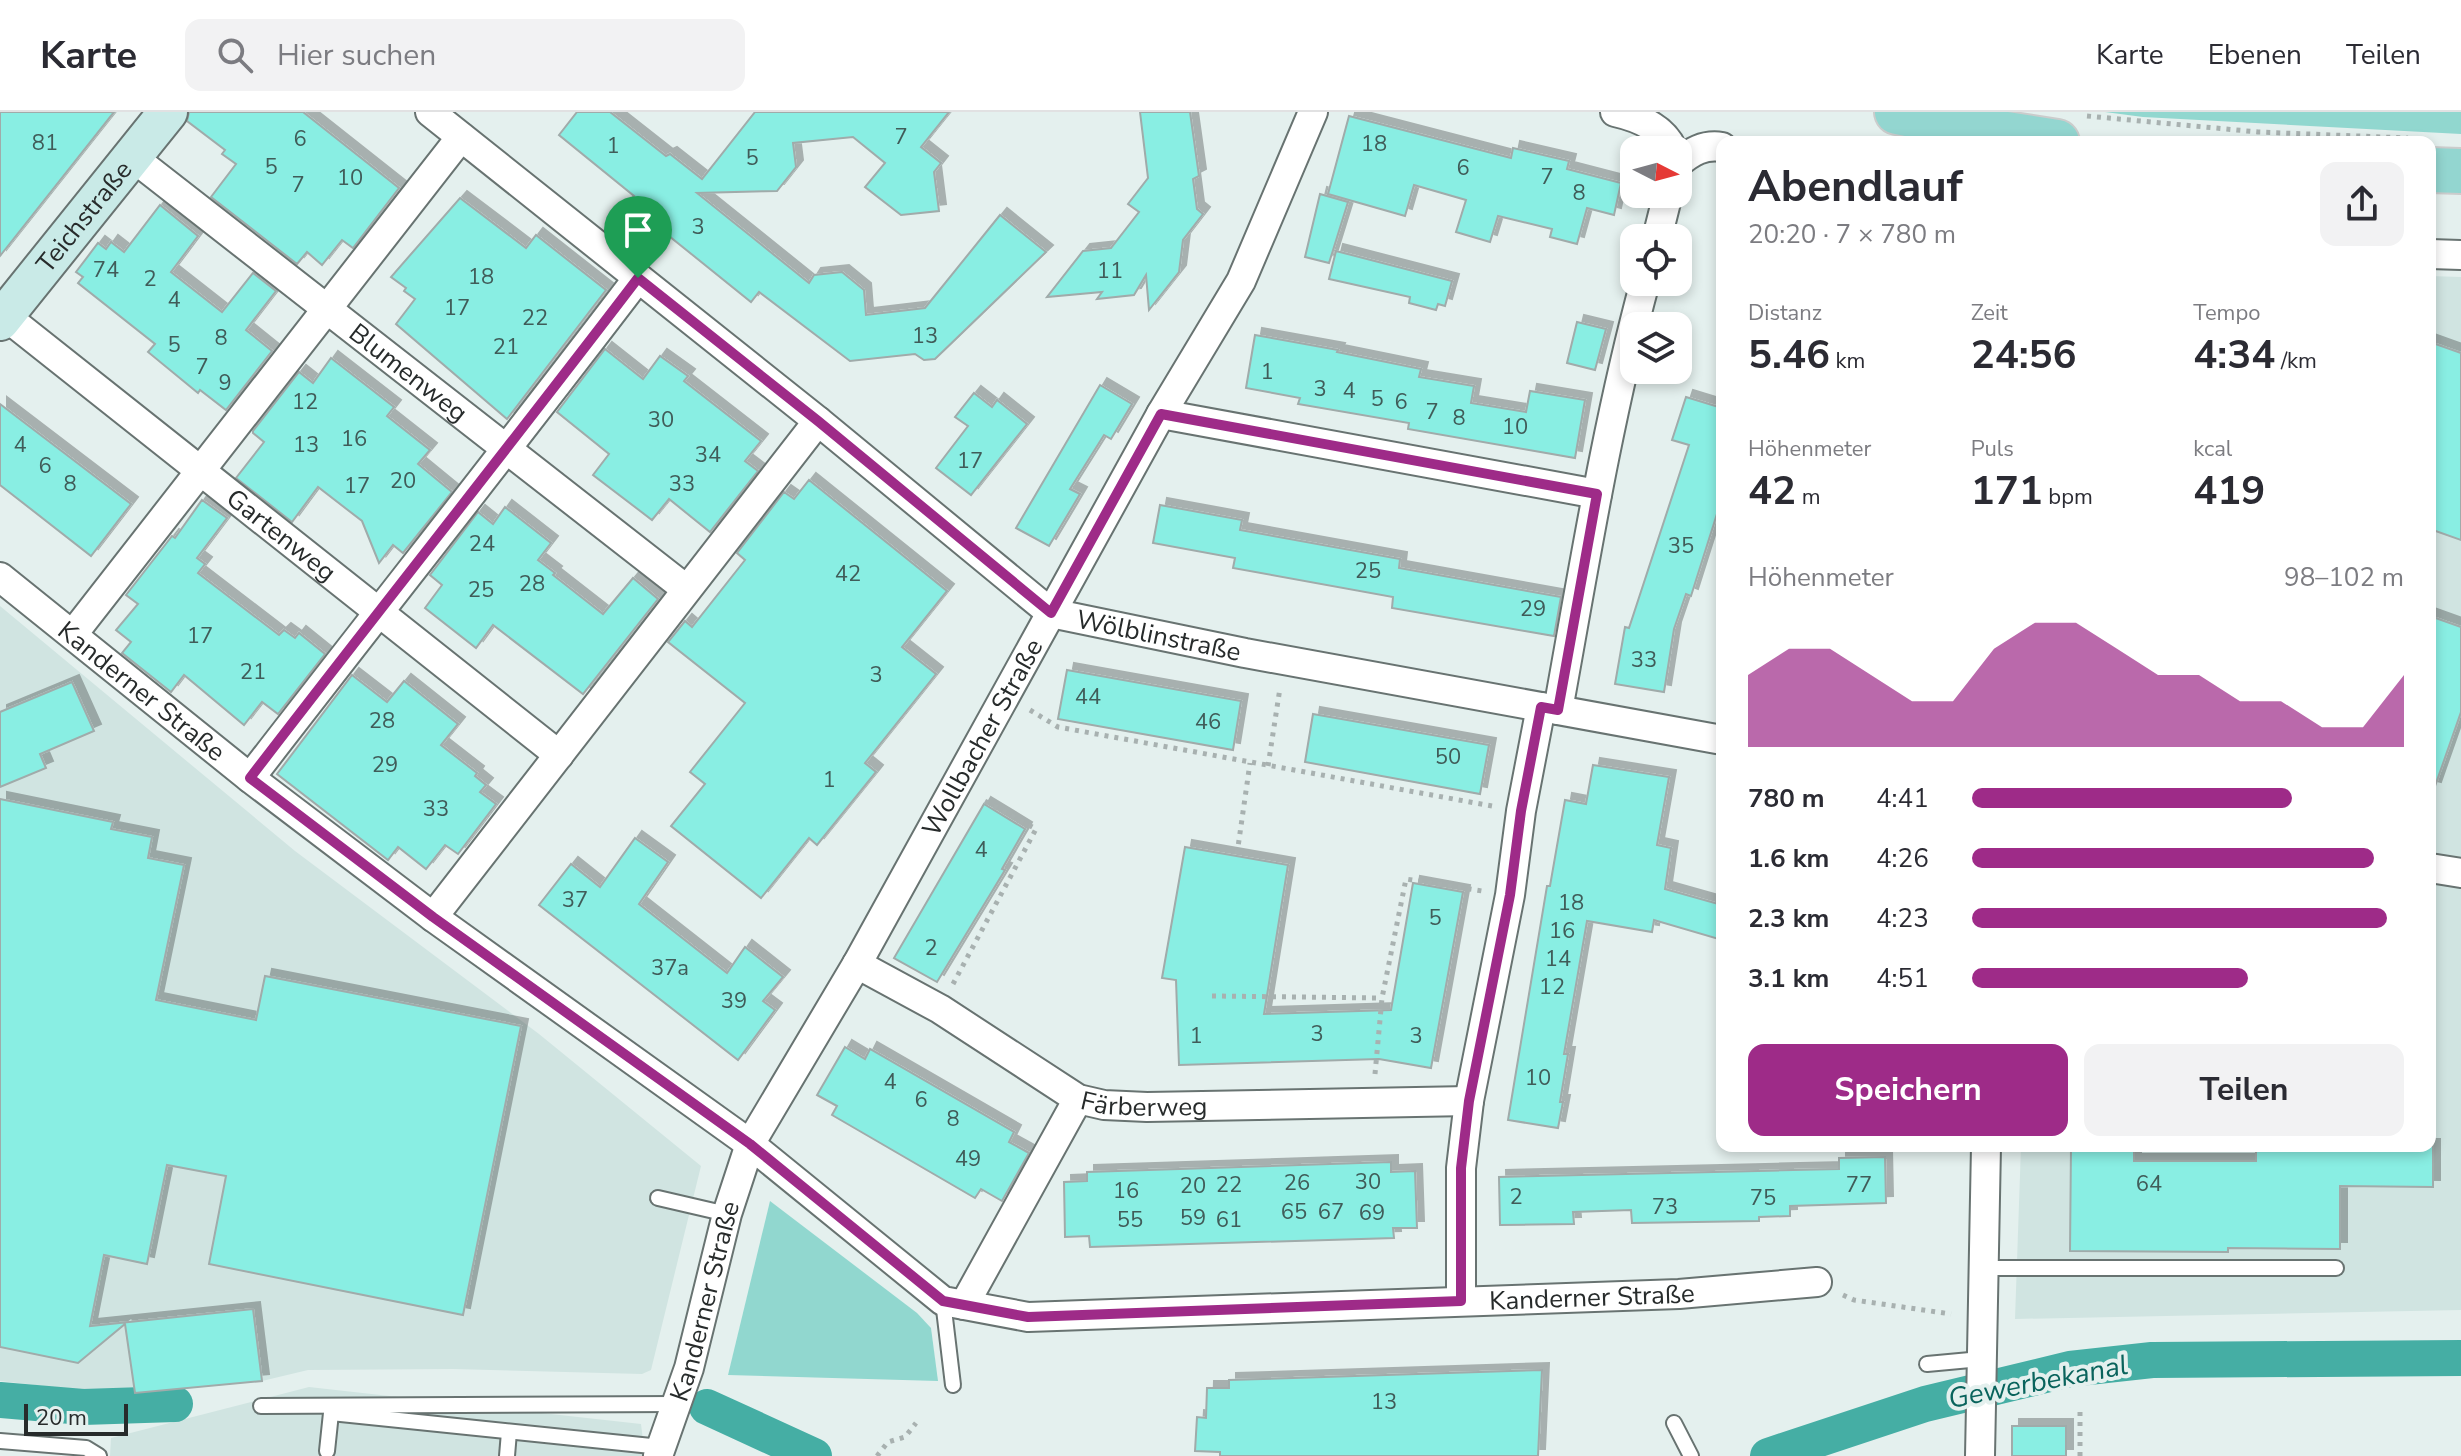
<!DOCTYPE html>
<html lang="de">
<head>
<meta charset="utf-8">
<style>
  body { margin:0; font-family:"Nunito Sans",sans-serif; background:#f2f2f3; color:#2b2b33; height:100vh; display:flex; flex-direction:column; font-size:30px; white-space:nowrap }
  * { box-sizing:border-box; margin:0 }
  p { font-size:26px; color:#7c7c81 }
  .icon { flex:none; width:44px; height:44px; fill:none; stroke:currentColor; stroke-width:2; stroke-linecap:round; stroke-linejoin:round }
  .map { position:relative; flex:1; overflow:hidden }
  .side { position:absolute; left:1716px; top:24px; width:720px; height:1016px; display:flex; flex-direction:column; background:#fff; border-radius:16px; box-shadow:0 4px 12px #0003 }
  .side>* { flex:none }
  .needle { width:52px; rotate:96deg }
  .buttons { position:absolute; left:1620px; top:24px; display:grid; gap:16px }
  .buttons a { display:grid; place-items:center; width:72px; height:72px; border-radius:16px; background:#fff; box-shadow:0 4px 12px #0003; font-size:40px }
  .scale { position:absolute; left:24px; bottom:20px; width:104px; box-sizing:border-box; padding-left:8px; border:4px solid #272b2b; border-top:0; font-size:22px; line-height:28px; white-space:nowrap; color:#272b2b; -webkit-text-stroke:6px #e4f0ee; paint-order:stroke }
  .pin { position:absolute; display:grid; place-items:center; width:68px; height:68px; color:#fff; margin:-82px -34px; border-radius:50% 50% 50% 0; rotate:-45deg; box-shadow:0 0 8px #0007 }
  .pin .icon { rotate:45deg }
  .round { display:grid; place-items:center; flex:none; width:84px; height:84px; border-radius:16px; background:#f2f2f3 }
  .overview { display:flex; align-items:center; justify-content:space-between; height:136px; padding:0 32px }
  h1 { font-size:44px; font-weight:700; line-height:60px }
  .stats { display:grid; grid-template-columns:repeat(3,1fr); gap:12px; height:136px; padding:8px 32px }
  .stats div { display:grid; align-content:center }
  .stats b { font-size:40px; font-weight:700 }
  .stats small { font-size:22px; font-weight:400 }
  .stats p { font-size:22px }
  .chart { height:224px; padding:16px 32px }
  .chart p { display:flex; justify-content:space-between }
  .chart svg { width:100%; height:144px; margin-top:8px; fill:#9e2b88; opacity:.7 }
  .primary-button { display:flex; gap:16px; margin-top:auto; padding:16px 32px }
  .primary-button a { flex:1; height:92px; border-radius:16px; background:#9e2b88; color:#fff; font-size:32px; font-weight:700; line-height:92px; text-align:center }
  .primary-button a+a { background:#f2f2f3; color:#2b2b33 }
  ul { padding:0 32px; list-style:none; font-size:26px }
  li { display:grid; grid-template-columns:128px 96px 1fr; align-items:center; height:60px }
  li i { height:20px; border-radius:10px; background:#9e2b88 }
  header { display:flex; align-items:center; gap:48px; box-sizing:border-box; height:112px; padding:0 40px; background:#fff; border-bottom:2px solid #e1e1e2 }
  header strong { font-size:38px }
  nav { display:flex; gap:44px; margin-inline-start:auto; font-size:28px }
  .search { width:560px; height:72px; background:#f2f2f3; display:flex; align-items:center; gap:20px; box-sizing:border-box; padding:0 28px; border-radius:16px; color:#7c7c81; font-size:30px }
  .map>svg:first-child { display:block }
</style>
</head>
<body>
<header>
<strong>Karte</strong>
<div class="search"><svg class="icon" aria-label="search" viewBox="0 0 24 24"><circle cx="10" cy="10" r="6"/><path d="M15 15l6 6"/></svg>Hier suchen</div>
<nav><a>Karte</a><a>Ebenen</a><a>Teilen</a></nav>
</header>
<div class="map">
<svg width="2461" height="1344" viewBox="0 0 2461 1344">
  <defs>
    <filter id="shadow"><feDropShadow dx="7" dy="-7" stdDeviation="0" flood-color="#0004"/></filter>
  </defs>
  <rect width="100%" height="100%" fill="#e4f0ee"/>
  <!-- built -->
  <g fill="#d0e4e1">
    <polygon points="2430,164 2461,165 2461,1198 2015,1207 2021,1034 2430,1034"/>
    <polygon points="0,494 295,739 539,922 701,1054 651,1258 642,1262 453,1257 308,1258 262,1269 115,1282 0,1269"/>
    <polygon points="309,1275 641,1312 645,1344 110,1344 111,1326"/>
  </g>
  <!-- green -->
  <g fill="#91d7cf">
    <polygon points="2105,0 2461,0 2461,22 2143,5"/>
    <polygon points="770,1089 917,1201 931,1216 938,1269 728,1263"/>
  </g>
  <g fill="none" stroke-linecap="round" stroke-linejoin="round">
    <!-- canal -->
    <g stroke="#45aea4" stroke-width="36">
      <polyline points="0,1288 83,1295 175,1292"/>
      <polyline points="707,1295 814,1344"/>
      <polyline points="1768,1344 1925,1292 2070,1257 2152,1248 2461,1246"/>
    </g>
  </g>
  <!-- building -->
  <g fill="#89eee3" stroke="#a0abaa" stroke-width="2" filter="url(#shadow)">
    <polygon points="0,0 114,0 0,144"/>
    <polygon points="189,0 303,0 399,76 353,136 342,128 322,153 307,140 297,152 211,85 236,52 222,42 225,38 187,9"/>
    <polygon points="577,0 610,0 666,44 670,42 702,67 755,0 949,0 921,35 941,51 934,60 939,99 901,103 865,75 885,51 853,25 793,31 796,55 777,79 697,81 809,171 814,163 842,160 864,178 866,203 925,196 1000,103 1046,140 935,247 924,248 915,242 850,249 759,180 751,190 628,91 634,84 559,23"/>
    <polygon points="1140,0 1190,0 1199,64 1193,67 1197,97 1203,102 1183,128 1179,160 1149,198 1146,163 1134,183 1097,187 1102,180 1047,185 1083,139 1111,136 1139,100 1128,92 1148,66"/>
    <polygon points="1349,4 1511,46 1513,36 1569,49 1567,57 1621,71 1614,103 1587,96 1577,132 1550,125 1552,117 1498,104 1490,130 1456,120 1466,88 1414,73 1405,104 1328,82"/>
    <polygon points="1320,82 1348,90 1329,151 1305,145"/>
    <polygon points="460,86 526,136 536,123 606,178 507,307 396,212 415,187 404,179 406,176 391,165"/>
    <polygon points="160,93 198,124 171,160 222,200 253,161 276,179 246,218 272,239 226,298 200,278 198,281 148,240 155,232 78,171 83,165 76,160 98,131 106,137 111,130 124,140"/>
    <polygon points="1336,139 1452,169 1445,194 1438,192 1436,198 1409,191 1410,185 1329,167"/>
    <polygon points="1577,210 1606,217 1595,258 1567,251"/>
    <polygon points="1255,223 1338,238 1337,240 1421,257 1419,265 1474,274 1471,291 1526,300 1530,279 1585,288 1575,346 1408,317 1409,311 1298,292 1300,286 1246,276"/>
    <polygon points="2430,230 2461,241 2461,428 2430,417"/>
    <polygon points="605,237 643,267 660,244 688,264 684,269 761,329 745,349 758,359 710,420 669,387 652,408 593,363 609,342 557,300"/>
    <polygon points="331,246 394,295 387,304 430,338 418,352 452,380 403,441 393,433 379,451 362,409 318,375 292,410 236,366 264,330 253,321 253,319 299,260 313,271"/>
    <polygon points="1100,273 1132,292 1111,327 1104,323 1070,377 1080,382 1049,434 1016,416"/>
    <polygon points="974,281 992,295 997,288 1027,312 971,383 936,356 968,314 955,305"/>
    <polygon points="1686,285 1722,296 1722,386 1691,484 1686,482 1674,517 1664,580 1615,572 1625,515 1629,516 1689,333 1672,328"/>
    <polygon points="0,292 131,392 91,444 0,373"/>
    <polygon points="809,368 947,479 902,535 936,562 865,651 876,660 817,733 809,726 761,786 671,714 705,672 690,660 745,591 668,530 685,509 692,515 745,448 737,441 784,380 794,387"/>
    <polygon points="202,388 227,406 197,446 205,452 198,461 279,523 284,518 295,526 299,521 325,542 278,602 262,590 244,613 184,563 171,580 122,541 131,530 116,518 138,492 126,483 172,424 175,426"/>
    <polygon points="1160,393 1242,408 1240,418 1400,447 1399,456 1561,485 1554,524 1392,496 1393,485 1233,456 1235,446 1153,431"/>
    <polygon points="505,395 551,431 538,448 555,461 553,463 603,502 633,466 658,487 583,582 493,513 476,536 425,496 442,473 430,463 478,400 493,412"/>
    <polygon points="2430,504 2461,515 2461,600 2434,677 2430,676"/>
    <polygon points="1067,558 1241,589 1233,638 1058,607"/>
    <polygon points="352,563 387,590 404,569 458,612 441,633 477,661 475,664 486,673 480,680 496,692 458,742 445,733 426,757 398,735 388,748 277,662"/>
    <polygon points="72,570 94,619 40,642 46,656 0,675 0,600"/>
    <polygon points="1313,602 1489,633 1480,682 1305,650"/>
    <polygon points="1593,653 1669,665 1657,733 1671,736 1665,777 1722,793 1722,828 1654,808 1652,820 1587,809 1564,942 1568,942 1560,990 1563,990 1558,1016 1508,1008 1547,774 1550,774 1565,688 1586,692"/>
    <polygon points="0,687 113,710 111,717 152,725 148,746 184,753 156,888 256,908 265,864 521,914 463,1203 209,1152 226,1064 167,1053 147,1152 104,1143 90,1214 253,1197 262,1269 135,1281 125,1212 78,1251 0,1235"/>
    <polygon points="984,692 1025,717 1002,757 1005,758 937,870 894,846"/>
    <polygon points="635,726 668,750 639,792 727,861 745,835 783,865 763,889 775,898 738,948 539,793 571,752 600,775"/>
    <polygon points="1185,735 1288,753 1264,902 1391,898 1413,771 1463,780 1431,956 1379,947 1179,953 1176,868 1162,866"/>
    <polygon points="845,935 865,947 870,937 1014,1020 1009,1030 1029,1041 1002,1089 981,1077 975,1086 832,1003 837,994 817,983"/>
    <polygon points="2071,1034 2134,1034 2134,1049 2256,1049 2256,1034 2433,1034 2433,1075 2340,1074 2340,1137 2228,1136 2228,1140 2070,1139"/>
    <polygon points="1885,1045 1886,1091 1790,1094 1790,1104 1759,1105 1759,1109 1632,1111 1631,1098 1573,1100 1574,1112 1500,1113 1499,1065 1839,1057 1839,1046"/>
    <polygon points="1391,1050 1391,1060 1415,1059 1417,1116 1393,1116 1394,1126 1090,1135 1089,1124 1065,1125 1064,1070 1087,1069 1087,1060"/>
    <polygon points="1542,1258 1538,1344 1220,1344 1220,1340 1195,1339 1197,1305 1206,1306 1207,1276 1229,1276 1229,1268"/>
    <rect x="2012" y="1314" width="54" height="30"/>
  </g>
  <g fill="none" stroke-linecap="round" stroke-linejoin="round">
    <defs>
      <g id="lane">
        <polyline points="658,1086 727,1102"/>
        <polyline points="1983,1156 2336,1156"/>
        <polyline points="943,1189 953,1273"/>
        <polyline points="1927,1252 1981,1247"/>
        <polyline points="261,1294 676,1292"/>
        <polyline points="1674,1311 1691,1344"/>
        <polyline points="0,1329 86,1336 99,1344"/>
        <polyline points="327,1339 331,1301 661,1335"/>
        <polyline points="507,1344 509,1320"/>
      </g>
      <g id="street">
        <path id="s1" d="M 430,0 L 818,309 L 1051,501 L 1245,541 L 1722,628"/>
        <path d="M 1615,0 C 1637,5 1663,15 1673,38"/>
        <path id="s2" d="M 131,44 L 686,477"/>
        <path d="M 1678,51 C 1691,40 1704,32 1722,35"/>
        <polyline points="1657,126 1668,82"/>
        <polyline points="2430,142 2461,143"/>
        <path id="s3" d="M 4,203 L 559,643"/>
        <polyline points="1161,302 1597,382"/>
        <path id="s4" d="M 0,465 L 250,666 L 433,805 L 750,1032 L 943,1189 L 1028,1205 L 1679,1182 L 1817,1170"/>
        <polyline points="73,522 461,25"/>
        <path d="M 1558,598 C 1584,455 1607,310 1645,170"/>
        <path d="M 250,666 C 379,499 510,334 638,166"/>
        <polyline points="2430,756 2461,761"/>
        <polyline points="433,805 818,309"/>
        <path id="s5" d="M 857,852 L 940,897 L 1078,987 L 1104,993 L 1147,995 L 1469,989"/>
        <polyline points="1461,1189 1461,1056 1469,989 1510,783 1521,699 1541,595"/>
        <polyline points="964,1193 1078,987"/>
        <path id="s6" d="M 658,1344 L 689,1256 L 727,1102 L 750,1032 L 857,852 L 1161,302 L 1241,169 L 1313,0"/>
        <polyline points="1980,1344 1986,1034"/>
      </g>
      <g id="secondary">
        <path id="s7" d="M 0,209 L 168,0"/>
      </g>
      <g id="primary">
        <polyline points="1897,0 2000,21 2057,30"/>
        <polyline points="2430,58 2461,59"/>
      </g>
    </defs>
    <!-- lane casing -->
    <use href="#lane" stroke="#687371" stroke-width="18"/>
    <!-- street casing -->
    <use href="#street" stroke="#687371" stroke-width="32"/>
    <!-- secondary casing -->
    <use href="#secondary" stroke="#687371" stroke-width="42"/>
    <!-- primary casing -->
    <use href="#primary" stroke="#cbcccc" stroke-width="48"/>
    <!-- path -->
    <g stroke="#a8b1b0" stroke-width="5" stroke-dasharray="4 6" stroke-linecap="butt">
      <polyline points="2087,4 2258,20 2408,26"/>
      <polyline points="1030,598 1058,615 1492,694"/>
      <polyline points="1268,654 1280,576"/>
      <polyline points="1237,742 1250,651"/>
      <polyline points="953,872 1036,717 981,687"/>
      <polyline points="1212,884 1382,886"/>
      <polyline points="1375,962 1382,886 1406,767 1482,779"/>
      <polyline points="1843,1183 1854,1188 1951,1202"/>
      <polyline points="877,1344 888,1330 905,1325 916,1311"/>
      <polyline points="2080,1344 2080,1300"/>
    </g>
    <!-- lane -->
    <use href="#lane" stroke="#fff" stroke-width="14"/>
    <!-- street -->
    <use href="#street" stroke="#fff" stroke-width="28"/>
    <!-- secondary -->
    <use href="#secondary" stroke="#c9eae7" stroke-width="38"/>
    <!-- primary -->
    <use href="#primary" stroke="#93d6d0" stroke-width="44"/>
  </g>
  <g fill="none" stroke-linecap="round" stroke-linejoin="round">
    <defs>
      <path id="route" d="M 638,166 L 818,309 L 1051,501 L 1161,302 L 1597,382 L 1558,598 L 1541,595 L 1521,699 L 1510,783 L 1469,989 L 1461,1056 L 1461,1189 L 1028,1205 L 943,1189 L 750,1032 L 433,805 L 250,666 C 378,499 510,334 638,166 Z"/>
    </defs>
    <!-- route casing -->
    <use href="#route" stroke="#fff" stroke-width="16"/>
    <!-- route -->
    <use href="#route" stroke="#9e2b88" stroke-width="10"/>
  </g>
  <g text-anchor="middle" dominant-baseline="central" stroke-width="8" stroke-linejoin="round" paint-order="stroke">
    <!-- number labels -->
    <g font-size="22" fill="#405c59">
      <text x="901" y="25">7</text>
      <text x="300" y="27">6</text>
      <text x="45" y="31">81</text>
      <text x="1374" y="32">18</text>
      <text x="613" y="34">1</text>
      <text x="752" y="46">5</text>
      <text x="271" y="55">5</text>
      <text x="1463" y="56">6</text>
      <text x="1547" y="65">7</text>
      <text x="350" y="66">10</text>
      <text x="298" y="73">7</text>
      <text x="1579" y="81">8</text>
      <text x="698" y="115">3</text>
      <text x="106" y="158">74</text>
      <text x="1110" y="159">11</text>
      <text x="481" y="165">18</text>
      <text x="150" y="167">2</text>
      <text x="174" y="188">4</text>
      <text x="457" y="196">17</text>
      <text x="535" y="206">22</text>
      <text x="925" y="224">13</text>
      <text x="221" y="226">8</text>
      <text x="174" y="233">5</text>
      <text x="506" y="235">21</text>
      <text x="202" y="255">7</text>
      <text x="1267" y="260">1</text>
      <text x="225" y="271">9</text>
      <text x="1320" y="277">3</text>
      <text x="1349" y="279">4</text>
      <text x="1377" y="287">5</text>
      <text x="305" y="290">12</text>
      <text x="1401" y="290">6</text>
      <text x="1432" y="300">7</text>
      <text x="1459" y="306">8</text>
      <text x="661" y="308">30</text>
      <text x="1515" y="315">10</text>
      <text x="354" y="327">16</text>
      <text x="20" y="333">4</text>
      <text x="306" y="333">13</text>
      <text x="708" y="343">34</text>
      <text x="970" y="349">17</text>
      <text x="45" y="354">6</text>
      <text x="403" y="369">20</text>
      <text x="70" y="372">8</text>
      <text x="682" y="372">33</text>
      <text x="357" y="374">17</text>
      <text x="482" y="432">24</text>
      <text x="1681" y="434">35</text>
      <text x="1368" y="459">25</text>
      <text x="848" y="462">42</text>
      <text x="532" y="472">28</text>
      <text x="481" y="478">25</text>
      <text x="1533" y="497">29</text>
      <text x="200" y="524">17</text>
      <text x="1644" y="548">33</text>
      <text x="253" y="560">21</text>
      <text x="876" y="563">3</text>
      <text x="1088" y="585">44</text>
      <text x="382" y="609">28</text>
      <text x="1208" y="610">46</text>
      <text x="1448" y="645">50</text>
      <text x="385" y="653">29</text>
      <text x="829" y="668">1</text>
      <text x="436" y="697">33</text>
      <text x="981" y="738">4</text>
      <text x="575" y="788">37</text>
      <text x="1571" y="791">18</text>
      <text x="1435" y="806">5</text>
      <text x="1562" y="819">16</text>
      <text x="931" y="836">2</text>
      <text x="1558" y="847">14</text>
      <text x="670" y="856">37a</text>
      <text x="1552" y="875">12</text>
      <text x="734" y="889">39</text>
      <text x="1317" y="922">3</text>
      <text x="1196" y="924">1</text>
      <text x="1416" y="924">3</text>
      <text x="1538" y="966">10</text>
      <text x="890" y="970">4</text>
      <text x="921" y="988">6</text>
      <text x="953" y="1007">8</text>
      <text x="968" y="1047">49</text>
      <text x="1368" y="1070">30</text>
      <text x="1297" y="1071">26</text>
      <text x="2149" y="1072">64</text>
      <text x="1229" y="1073">22</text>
      <text x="1859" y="1073">77</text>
      <text x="1193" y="1074">20</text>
      <text x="1126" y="1079">16</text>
      <text x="1516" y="1085">2</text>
      <text x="1763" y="1086">75</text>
      <text x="1665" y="1095">73</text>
      <text x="1294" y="1100">65</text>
      <text x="1331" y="1100">67</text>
      <text x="1372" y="1101">69</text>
      <text x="1193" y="1106">59</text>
      <text x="1130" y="1108">55</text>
      <text x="1229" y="1108">61</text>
      <text x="1384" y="1290">13</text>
    </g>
    <!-- street labels -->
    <g font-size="26" fill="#272b2b" stroke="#e4f0ee">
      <text stroke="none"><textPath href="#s7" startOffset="134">Teichstraße</textPath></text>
      <text stroke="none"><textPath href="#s2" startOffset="352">Blumenweg</textPath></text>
      <text stroke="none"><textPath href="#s3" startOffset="354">Gartenweg</textPath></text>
      <text stroke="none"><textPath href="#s1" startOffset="908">Wölblinstraße</textPath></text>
      <text stroke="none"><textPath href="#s4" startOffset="182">Kanderner Straße</textPath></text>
      <text stroke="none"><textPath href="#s6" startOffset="794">Wollbacher Straße</textPath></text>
      <text stroke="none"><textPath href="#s5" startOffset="326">Färberweg</textPath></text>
      <text stroke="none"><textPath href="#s4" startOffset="1840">Kanderner Straße</textPath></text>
      <text stroke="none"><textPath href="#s6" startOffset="162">Kanderner Straße</textPath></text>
    </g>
    <!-- water labels -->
    <g font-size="28" font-style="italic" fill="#09635c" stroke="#e4f0ee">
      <text transform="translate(2038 1270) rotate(-11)">Gewerbekanal</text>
    </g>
  </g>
</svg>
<div class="buttons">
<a><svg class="needle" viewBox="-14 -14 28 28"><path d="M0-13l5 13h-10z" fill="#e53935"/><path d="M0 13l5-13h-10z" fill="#7c7c81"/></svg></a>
<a><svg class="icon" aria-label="locate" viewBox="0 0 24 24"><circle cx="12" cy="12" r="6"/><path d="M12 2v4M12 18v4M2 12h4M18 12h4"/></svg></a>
<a><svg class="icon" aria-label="layers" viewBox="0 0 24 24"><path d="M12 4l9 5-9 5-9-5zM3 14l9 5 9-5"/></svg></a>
</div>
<div class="scale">20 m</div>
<div class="pin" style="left:638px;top:166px;background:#1e9e55"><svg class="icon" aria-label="arrive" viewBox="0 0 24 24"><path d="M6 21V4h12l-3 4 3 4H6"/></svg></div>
<section class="side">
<div class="overview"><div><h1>Abendlauf</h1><p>20:20 · 7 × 780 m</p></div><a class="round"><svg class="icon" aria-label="share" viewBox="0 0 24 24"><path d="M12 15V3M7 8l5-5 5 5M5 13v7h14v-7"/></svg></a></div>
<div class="stats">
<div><p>Distanz</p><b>5.46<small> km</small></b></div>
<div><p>Zeit</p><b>24:56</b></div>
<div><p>Tempo</p><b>4:34<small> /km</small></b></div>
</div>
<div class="stats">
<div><p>Höhenmeter</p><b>42<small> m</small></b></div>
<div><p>Puls</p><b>171<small> bpm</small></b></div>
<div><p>kcal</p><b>419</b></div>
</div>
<div class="chart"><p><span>Höhenmeter</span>98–102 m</p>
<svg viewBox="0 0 160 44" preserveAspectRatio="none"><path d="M0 44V22L10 14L20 14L30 22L40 30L50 30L60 14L70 6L80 6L90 14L100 22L110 22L120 30L130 30L140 38L150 38L160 22V44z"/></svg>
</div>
<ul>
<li><b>780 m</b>4:41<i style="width:74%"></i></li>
<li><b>1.6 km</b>4:26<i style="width:93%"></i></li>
<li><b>2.3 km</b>4:23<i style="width:96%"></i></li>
<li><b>3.1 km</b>4:51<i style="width:64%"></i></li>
</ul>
<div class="primary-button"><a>Speichern</a><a>Teilen</a></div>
</section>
</div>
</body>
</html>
